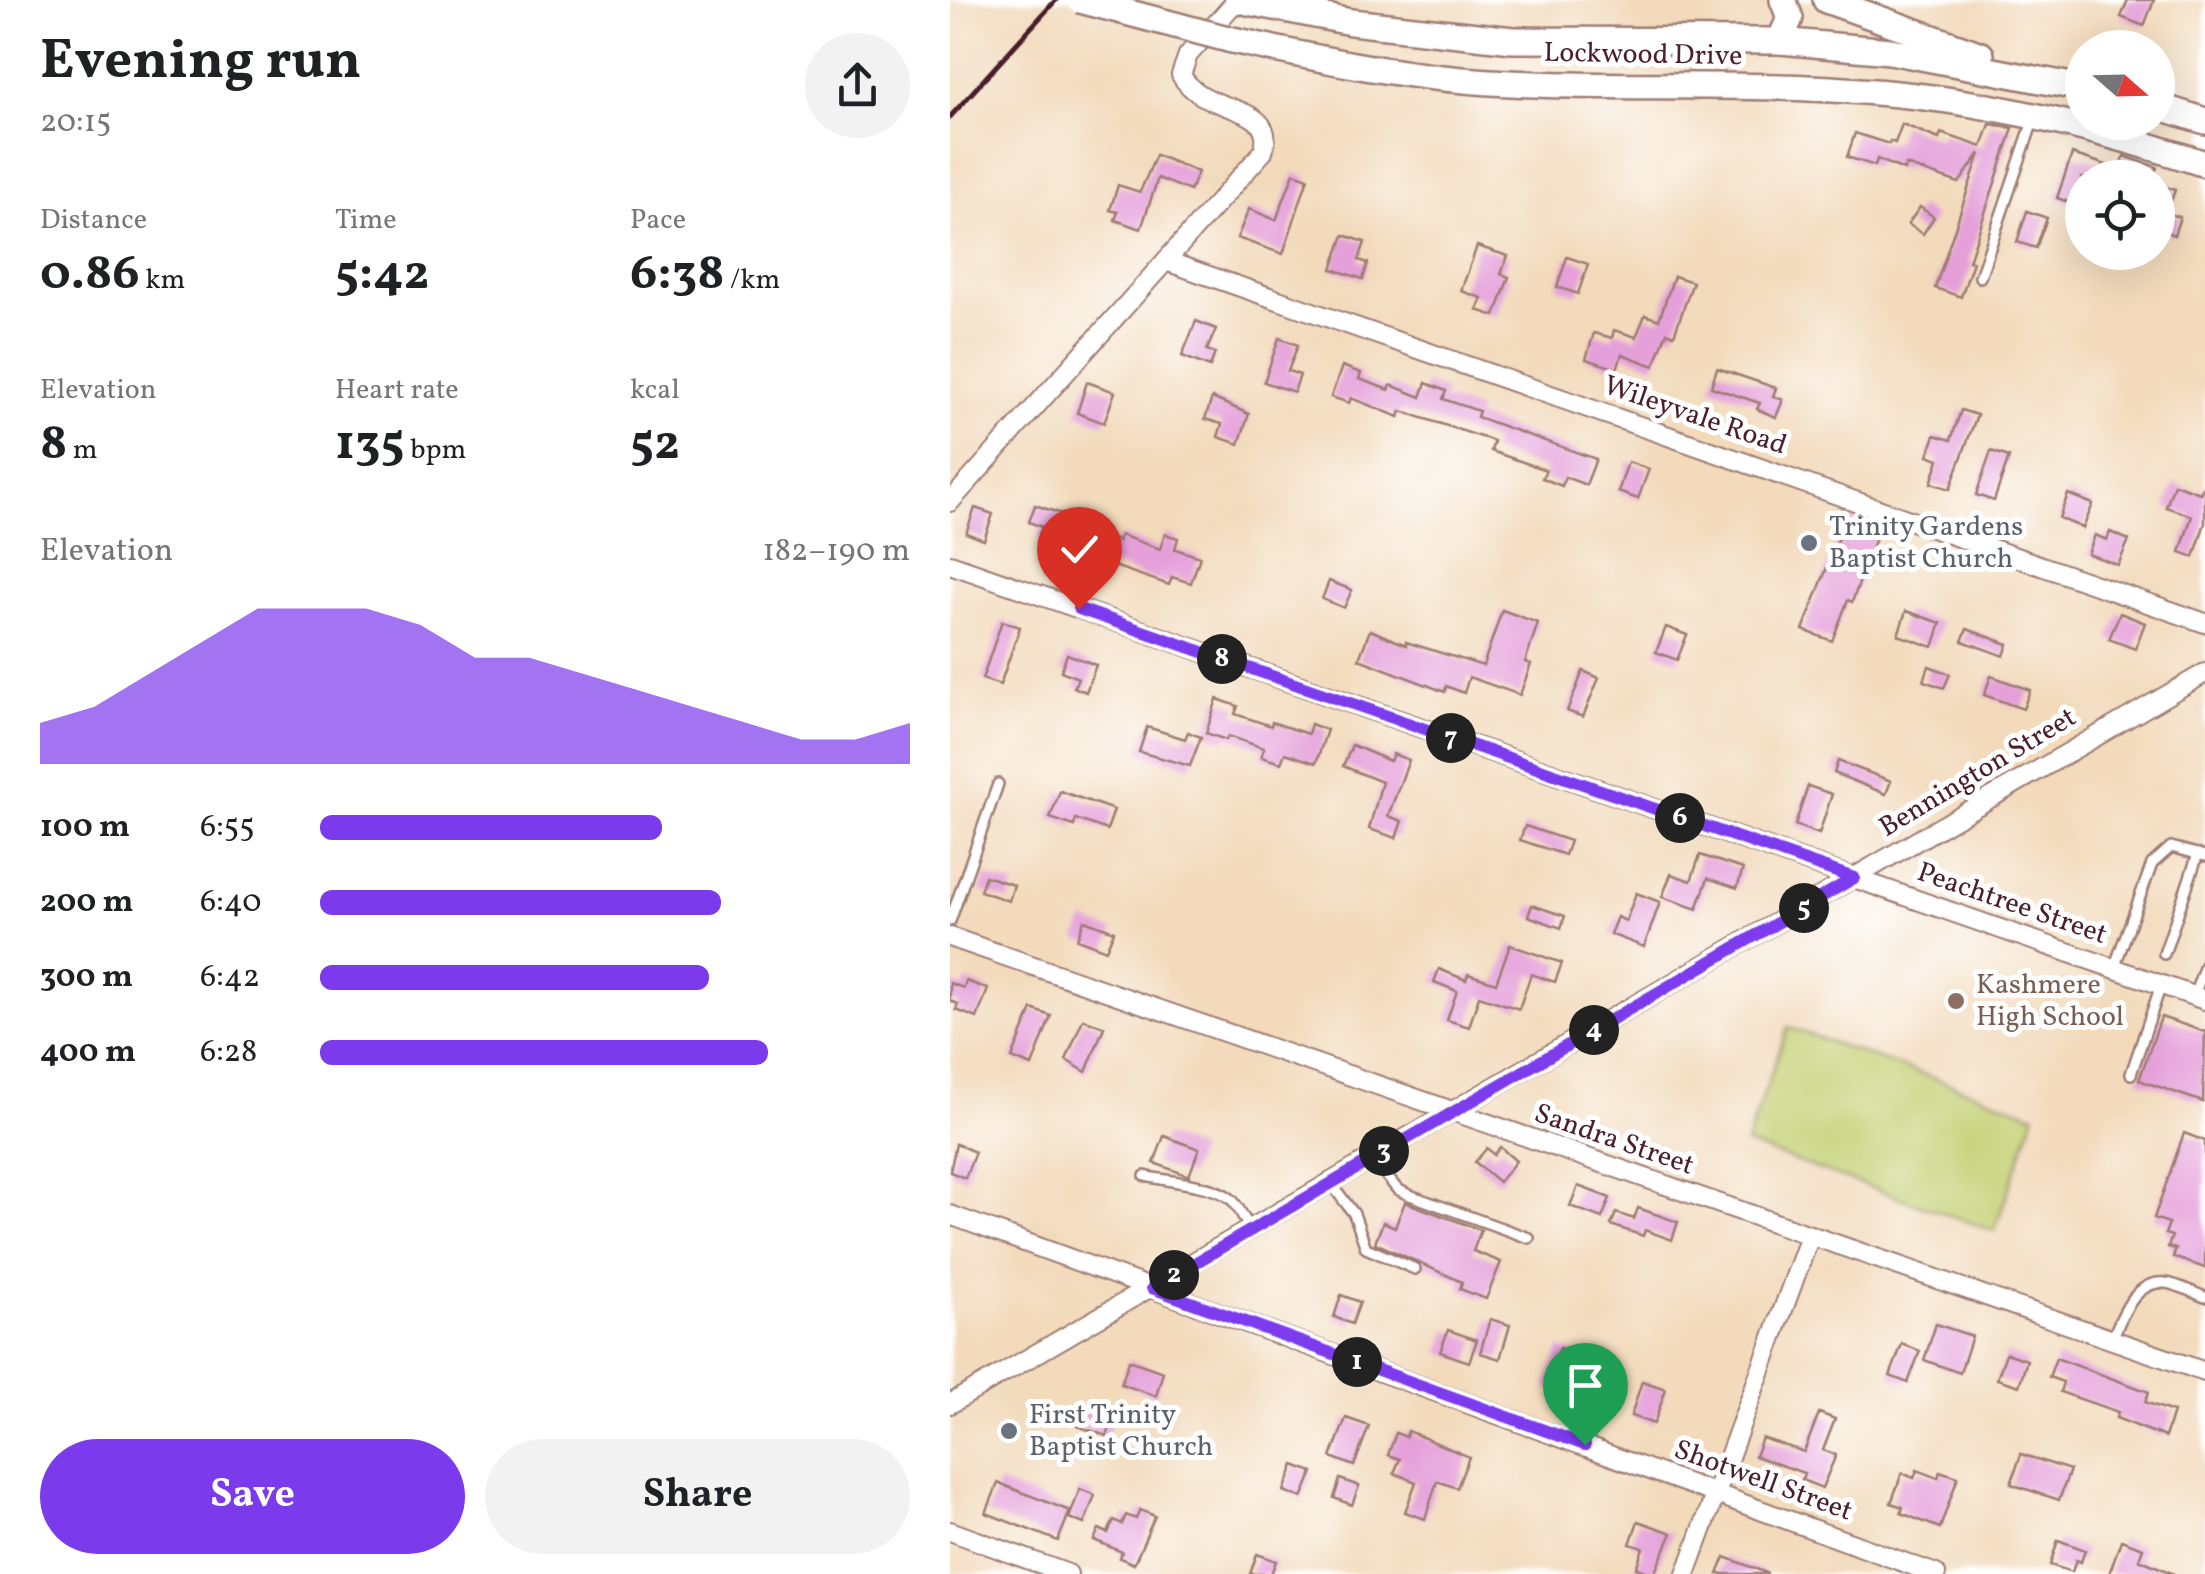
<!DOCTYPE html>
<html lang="en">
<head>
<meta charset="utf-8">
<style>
  body { margin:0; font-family:Vollkorn,serif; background:#f2f2f2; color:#202124; height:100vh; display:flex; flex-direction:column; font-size:38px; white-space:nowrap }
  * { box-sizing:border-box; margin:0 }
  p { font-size:32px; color:#757577 }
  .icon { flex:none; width:55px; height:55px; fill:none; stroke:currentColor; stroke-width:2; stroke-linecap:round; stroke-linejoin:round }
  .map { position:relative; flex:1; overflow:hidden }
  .sheet { display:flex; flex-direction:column; background:#fff; width:950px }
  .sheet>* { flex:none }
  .needle { width:65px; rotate:110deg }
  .buttons { position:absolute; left:1115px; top:30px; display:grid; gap:20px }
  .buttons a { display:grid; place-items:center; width:110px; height:110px; border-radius:50%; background:#fff; box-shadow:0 10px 40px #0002; font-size:50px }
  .pin { position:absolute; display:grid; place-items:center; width:85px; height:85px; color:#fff; margin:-102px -42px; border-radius:50% 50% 50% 0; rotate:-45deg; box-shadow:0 0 10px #0007 }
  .pin .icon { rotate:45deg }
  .km { position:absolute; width:50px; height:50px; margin:-25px; border-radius:50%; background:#222; color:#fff; font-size:28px; line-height:50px; text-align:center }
  .round { display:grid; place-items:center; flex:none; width:105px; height:105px; border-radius:52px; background:#f2f2f2 }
  .overview { display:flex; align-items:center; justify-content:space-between; height:170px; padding:0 40px }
  h1 { font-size:55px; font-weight:700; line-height:75px }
  .figures { display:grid; grid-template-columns:repeat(3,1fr); gap:15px; height:170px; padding:10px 40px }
  .figures div { display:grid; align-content:center }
  .figures b { font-size:50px; font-weight:700 }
  .figures small { font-size:28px; font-weight:400 }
  .figures p { font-size:28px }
  .chart { height:280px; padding:20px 40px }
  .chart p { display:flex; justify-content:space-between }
  .chart svg { width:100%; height:180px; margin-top:10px; fill:#7c3aed; opacity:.7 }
  .cta { display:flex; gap:20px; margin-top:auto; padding:20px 40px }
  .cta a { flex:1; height:115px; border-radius:60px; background:#7c3aed; color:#fff; font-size:40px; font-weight:700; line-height:115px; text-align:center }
  .cta a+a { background:#f2f2f2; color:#202124 }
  ul { padding:0 40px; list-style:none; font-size:32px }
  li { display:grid; grid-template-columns:160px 120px 1fr; align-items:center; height:75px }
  li i { height:25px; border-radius:12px; background:#7c3aed }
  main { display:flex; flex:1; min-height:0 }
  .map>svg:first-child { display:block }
</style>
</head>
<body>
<main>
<section class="sheet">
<div class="overview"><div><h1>Evening run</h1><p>20:15</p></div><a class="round"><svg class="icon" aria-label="share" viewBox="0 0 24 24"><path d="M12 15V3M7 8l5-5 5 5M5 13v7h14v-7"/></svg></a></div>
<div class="figures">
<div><p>Distance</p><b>0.86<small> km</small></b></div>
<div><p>Time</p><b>5:42</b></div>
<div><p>Pace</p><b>6:38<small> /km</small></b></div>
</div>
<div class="figures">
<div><p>Elevation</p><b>8<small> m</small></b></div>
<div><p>Heart rate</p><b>135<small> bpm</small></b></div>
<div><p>kcal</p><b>52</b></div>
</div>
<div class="chart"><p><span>Elevation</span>182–190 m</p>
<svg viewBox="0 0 160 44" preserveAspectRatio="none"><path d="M0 44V34L10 30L20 22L30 14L40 6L50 6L60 6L70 10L80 18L90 18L100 22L110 26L120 30L130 34L140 38L150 38L160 34V44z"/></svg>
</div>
<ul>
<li><b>100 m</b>6:55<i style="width:58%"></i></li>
<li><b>200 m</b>6:40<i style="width:68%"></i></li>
<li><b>300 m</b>6:42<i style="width:66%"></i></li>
<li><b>400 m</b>6:28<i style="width:76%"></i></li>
</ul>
<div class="cta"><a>Save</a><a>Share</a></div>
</section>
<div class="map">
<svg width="1255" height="1574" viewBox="0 0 1255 1574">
  <rect width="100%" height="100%" fill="#fff"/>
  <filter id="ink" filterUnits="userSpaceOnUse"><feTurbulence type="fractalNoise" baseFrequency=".01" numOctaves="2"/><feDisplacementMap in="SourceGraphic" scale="20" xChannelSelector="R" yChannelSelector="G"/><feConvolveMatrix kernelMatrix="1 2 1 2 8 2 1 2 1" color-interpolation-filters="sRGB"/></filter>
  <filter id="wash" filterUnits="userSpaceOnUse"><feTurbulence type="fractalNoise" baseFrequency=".0048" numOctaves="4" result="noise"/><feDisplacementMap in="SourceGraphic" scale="40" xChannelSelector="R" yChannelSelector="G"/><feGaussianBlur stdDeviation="2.25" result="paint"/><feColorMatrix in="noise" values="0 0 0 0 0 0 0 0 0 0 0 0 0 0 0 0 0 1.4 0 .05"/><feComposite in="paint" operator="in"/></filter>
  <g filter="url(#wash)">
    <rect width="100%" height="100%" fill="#f2dabb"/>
    <!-- green -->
    <polygon fill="#c2cf70" stroke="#86774e" stroke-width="2.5" points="838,1027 1085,1114 1044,1231 796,1144"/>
    <g id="blocks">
      <!-- building -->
      <g fill="#e5a0da">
        <polygon points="1178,0 1204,0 1194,26 1171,17"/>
        <polygon points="952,124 989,139 991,133 1032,147 1040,124 1063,128 1019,261 1023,262 1011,297 985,288 1030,153 1009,183 956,165 954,170 927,159 925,166 897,157 905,133 939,144 940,141 945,143"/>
        <polygon points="1122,154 1169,169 1174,156 1207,167 1203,178 1132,178 1132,207 1107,198"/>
        <polygon points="206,155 248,172 240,191 208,178 191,229 165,220 168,212 160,210 168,185 190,192"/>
        <polygon points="344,173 358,178 333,254 287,238 299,209 326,220"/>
        <polygon points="1208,184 1225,190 1217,213 1230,217 1224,235 1211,230 1208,234"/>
        <polygon points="970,207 984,217 973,234 958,224"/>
        <polygon points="1077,211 1097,218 1086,248 1067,242"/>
        <polygon points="394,235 415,242 409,260 418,263 413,279 382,269"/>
        <polygon points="527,246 558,256 551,274 559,277 545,316 527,310 532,298 511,291"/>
        <polygon points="617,257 638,264 628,294 607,287"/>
        <polygon points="724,276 743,282 724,335 717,332 704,366 672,354 667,369 636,359 644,333 662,338 664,330 686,337 695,315 709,320"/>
        <polygon points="246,321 266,329 257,350 265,353 260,367 232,356"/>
        <polygon points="329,338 348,345 338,371 350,375 344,392 314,382"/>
        <polygon points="392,366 411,373 409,379 439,390 441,385 471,397 476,383 496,391 493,399 529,411 527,417 646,459 636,485 615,477 612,486 592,478 596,470 541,451 544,441 451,411 449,417 401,398 399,403 381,397"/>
        <polygon points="767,368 826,388 823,396 833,400 826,417 807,409 810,403 761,387"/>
        <polygon points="137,382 165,392 154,423 127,413"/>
        <polygon points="262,398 299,414 289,444 268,437 272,424 255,419"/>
        <polygon points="1011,410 1027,415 1000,489 981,483 989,459 978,455 985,435 1001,440"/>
        <polygon points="1041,451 1059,457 1044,501 1026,495"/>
        <polygon points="678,462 699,469 688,499 668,492"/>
        <polygon points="1224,484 1250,493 1255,485 1255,523 1244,557 1230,552 1242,516 1216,507"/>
        <polygon points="1118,494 1143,504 1133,528 1109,518"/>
        <polygon points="85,505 121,517 119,522 168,541 170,535 210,549 215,534 228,538 225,549 250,557 241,583 222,577 219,585 88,540 92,527 79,522"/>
        <polygon points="25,508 43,514 34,540 16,533"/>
        <polygon points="896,518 929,530 902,602 898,600 882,641 853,630"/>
        <polygon points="1160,532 1179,540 1168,565 1138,554 1145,535 1157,540"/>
        <polygon points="379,581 402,590 394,608 372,599"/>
        <polygon points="552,610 588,623 575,662 581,664 570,695 519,677 514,693 496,686 495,692 409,659 420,630 456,645 456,642 533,666"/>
        <polygon points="956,611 991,623 983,647 948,635"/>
        <polygon points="1170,613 1195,623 1185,649 1159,639"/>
        <polygon points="52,621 70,627 50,685 32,679"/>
        <polygon points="716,627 737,635 727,660 706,652"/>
        <polygon points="1017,629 1058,644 1054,656 1012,641"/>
        <polygon points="117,654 146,665 136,692 124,687 128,678 111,671"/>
        <polygon points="979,666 1000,674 994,688 974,681"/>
        <polygon points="633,671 649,678 633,717 617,711"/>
        <polygon points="1041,676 1080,690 1073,709 1034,695"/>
        <polygon points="267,699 288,706 285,714 321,726 322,722 358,734 361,724 377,730 366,763 335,753 331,763 311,757 314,748 278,736 276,740 256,733"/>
        <polygon points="197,727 235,739 238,732 251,737 240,766 189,752"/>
        <polygon points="402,745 440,761 443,754 459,760 438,816 452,821 446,838 419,829 432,782 393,766"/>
        <polygon points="888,761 941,781 936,794 884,773"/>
        <polygon points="858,786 882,794 869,834 845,825"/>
        <polygon points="110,791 164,810 157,830 126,819 124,826 100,818"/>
        <polygon points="575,826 620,841 615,855 570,840"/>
        <polygon points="750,855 793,869 787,888 758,878 747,909 712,897 721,874 741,881"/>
        <polygon points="35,876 64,885 59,901 30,891"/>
        <polygon points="686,893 710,902 694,947 660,934 667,917 676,921"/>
        <polygon points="582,905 615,916 611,928 578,916"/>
        <polygon points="134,920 164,931 156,950 127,939"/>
        <polygon points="560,945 612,963 605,982 581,974 569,1009 529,996 519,1027 497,1020 507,991 484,982 489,969 516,980 518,974 546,983"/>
        <polygon points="16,981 38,989 27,1018 6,1010 8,1004 0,1001 0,983 14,988"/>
        <polygon points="82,1009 101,1016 82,1066 62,1058"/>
        <polygon points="1211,1017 1255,1032 1253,1102 1189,1080"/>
        <polygon points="133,1019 154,1027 136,1072 116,1060"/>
        <polygon points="1234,1133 1255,1141 1255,1268 1223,1257 1226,1249 1218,1247 1222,1236 1215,1234 1219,1223 1204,1218"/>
        <polygon points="214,1136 249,1149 239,1176 204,1163"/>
        <polygon points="6,1144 25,1152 15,1178 0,1172"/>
        <polygon points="550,1147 566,1161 549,1182 525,1162 537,1148 544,1155"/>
        <polygon points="628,1186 660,1198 652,1218 620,1206"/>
        <polygon points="455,1202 531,1230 523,1251 551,1262 536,1299 510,1289 512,1282 425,1243 433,1222 445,1227"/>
        <polygon points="688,1208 728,1222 722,1240 695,1230 693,1236 661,1225 666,1213 684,1219"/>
        <polygon points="391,1295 410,1302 402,1324 384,1317"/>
        <polygon points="540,1319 560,1325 550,1359 530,1353"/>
        <polygon points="986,1324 1022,1336 1010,1373 974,1360"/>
        <polygon points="498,1330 527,1340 519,1362 490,1352"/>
        <polygon points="952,1344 970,1351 958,1383 940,1376"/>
        <polygon points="610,1348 631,1356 616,1394 596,1386"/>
        <polygon points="1056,1353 1077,1360 1069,1386 1047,1379"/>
        <polygon points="1106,1358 1199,1392 1195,1402 1223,1412 1215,1437 1166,1418 1168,1412 1110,1392 1113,1382 1099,1377"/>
        <polygon points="179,1360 213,1372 206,1396 171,1384"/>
        <polygon points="692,1381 716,1389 704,1424 681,1416"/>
        <polygon points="143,1400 167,1409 157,1436 127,1426 133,1409 139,1411"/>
        <polygon points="869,1413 885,1419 873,1450 886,1455 872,1488 852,1480 854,1473 805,1456 812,1438 854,1452"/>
        <polygon points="396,1418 419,1426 404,1466 381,1457"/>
        <polygon points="458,1431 519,1457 507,1488 487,1481 475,1519 455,1512 466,1482 444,1473 450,1459 438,1455 446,1433 456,1437"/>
        <polygon points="1071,1454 1120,1470 1109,1500 1061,1484"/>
        <polygon points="344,1465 363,1472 352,1498 334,1491"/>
        <polygon points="967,1470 988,1478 990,1471 1008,1477 990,1528 951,1513 953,1507 941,1503 952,1473 964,1478"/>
        <polygon points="390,1479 409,1486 402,1505 384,1498"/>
        <polygon points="48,1483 120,1511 108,1541 36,1513"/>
        <polygon points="130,1489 145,1495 134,1524 119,1518"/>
        <polygon points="190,1510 205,1516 184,1564 170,1558 172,1552 144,1540 149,1529 158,1533 164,1520 172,1524 176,1515 186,1519"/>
        <polygon points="688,1521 722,1533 704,1574 686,1568 693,1548 680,1544"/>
        <polygon points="1108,1540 1135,1550 1131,1562 1126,1560 1122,1572 1100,1565"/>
        <polygon points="1171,1540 1193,1548 1189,1559 1224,1574 1159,1574"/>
        <polygon points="307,1554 326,1561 321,1574 300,1574"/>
        <polygon points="775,1557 817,1573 817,1574 768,1574"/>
      </g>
    </g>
  </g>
  <g filter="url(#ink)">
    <use href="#blocks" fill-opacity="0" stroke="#9e7c73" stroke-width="2.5"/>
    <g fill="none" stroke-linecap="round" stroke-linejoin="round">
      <defs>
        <g id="lane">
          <polyline points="1030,277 1083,121"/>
          <polyline points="0,921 48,784"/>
          <polyline points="1214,954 1248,854"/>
          <polyline points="1164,968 1202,864 1221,847 1255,856"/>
          <polyline points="1244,996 1255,965"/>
          <polyline points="1181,1074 1211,985"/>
          <polyline points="422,1158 447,1189 457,1194 579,1238"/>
          <path d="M 195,1176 C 219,1182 267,1184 283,1201 C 290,1209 295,1220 300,1230"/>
          <polyline points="380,1182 404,1214 416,1248 465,1269"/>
          <path d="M 1162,1340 C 1171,1317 1185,1280 1215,1283 C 1228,1284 1243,1293 1255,1297"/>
        </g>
        <g id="street">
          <polyline points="216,261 1255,623"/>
          <path d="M 0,502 L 313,152 C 330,101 254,117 231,75 L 238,55 L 287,0"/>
          <polyline points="0,564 1255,1000"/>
          <polyline points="0,937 1255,1372"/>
          <polyline points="0,1215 986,1574"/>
          <polyline points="0,1404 1255,673"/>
          <polyline points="0,1531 118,1574"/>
          <polyline points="736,1574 860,1236"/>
        </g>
        <g id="secondary">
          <polyline points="288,0 401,22 563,40 830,41 940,51 1132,88"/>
          <polyline points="876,0 1031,55"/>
          <path d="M 278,39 C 360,57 442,75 526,81 C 682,92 841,77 997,100 C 1084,113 1171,136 1255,164"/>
          <polyline points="830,41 840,18 833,0"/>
          <polyline points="1208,106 1255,121"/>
        </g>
      </defs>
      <!-- lane casing -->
      <use href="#lane" stroke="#9e7c73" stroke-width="14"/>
      <!-- street casing -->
      <use href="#street" stroke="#9e7c73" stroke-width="22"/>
      <!-- secondary casing -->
      <use href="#secondary" stroke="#9e7c73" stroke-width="30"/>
      <!-- lane -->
      <use href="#lane" stroke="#fff" stroke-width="9"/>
      <!-- street -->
      <use href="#street" stroke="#fff" stroke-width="18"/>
      <!-- secondary -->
      <use href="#secondary" stroke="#fff" stroke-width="25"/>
      <!-- rail -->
      <polyline stroke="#4a1f2b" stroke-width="5" points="0,117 106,0"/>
      <defs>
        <polyline id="secondary-bridge" points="130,0 278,39"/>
      </defs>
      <!-- secondary-bridge casing -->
      <use href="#secondary-bridge" stroke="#9e7c73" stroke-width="30" stroke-linecap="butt"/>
      <!-- secondary-bridge -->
      <use href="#secondary-bridge" stroke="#fff" stroke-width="25"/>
    </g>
  </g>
  <g fill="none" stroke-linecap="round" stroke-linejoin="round" filter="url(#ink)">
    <defs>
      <polyline id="route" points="129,609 904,878 202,1288 635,1445"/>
    </defs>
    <!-- route casing -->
    <use href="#route" stroke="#fff" stroke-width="20"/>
    <!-- route -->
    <use href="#route" stroke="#7c3aed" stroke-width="12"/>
  </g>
  <!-- markers -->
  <g fill="#6b7280" stroke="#fff" stroke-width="4">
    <circle cx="859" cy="543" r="10"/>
    <circle cx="59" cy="1431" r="10"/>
  </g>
  <circle fill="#8d6e63" stroke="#fff" stroke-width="4" cx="1006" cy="1001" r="10"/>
  <g text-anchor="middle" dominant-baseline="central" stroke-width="10" stroke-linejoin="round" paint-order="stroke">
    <!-- street labels -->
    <g font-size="28" fill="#4a1f2b" stroke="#fff">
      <text transform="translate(693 55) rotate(1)">Lockwood Drive</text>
      <text transform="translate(745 416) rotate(19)">Wileyvale Road</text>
      <text transform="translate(1028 773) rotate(-31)">Bennington Street</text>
      <text transform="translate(1062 904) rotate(19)">Peachtree Street</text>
      <text transform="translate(664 1140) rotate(19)">Sandra Street</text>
      <text transform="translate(813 1481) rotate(20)">Shotwell Street</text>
    </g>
    <!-- worship labels -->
    <g font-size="28" fill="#5b616d" stroke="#fff" text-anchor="start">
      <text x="879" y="527">Trinity Gardens<tspan x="879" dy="32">Baptist Church</tspan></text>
      <text x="79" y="1415">First Trinity<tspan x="79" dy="32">Baptist Church</tspan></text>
    </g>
    <!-- education labels -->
    <g font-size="28" fill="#785e54" stroke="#fff" text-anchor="start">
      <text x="1026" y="985">Kashmere<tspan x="1026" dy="32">High School</tspan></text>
    </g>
  </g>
</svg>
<div class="buttons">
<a><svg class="needle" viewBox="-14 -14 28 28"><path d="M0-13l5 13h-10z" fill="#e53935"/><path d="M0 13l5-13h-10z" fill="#757577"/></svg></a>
<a><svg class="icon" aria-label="locate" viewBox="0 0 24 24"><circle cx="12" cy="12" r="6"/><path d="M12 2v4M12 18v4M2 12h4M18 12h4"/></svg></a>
</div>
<div class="pin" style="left:635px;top:1445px;background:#1e9e55"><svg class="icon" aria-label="arrive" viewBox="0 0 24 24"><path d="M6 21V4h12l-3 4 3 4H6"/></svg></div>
<div class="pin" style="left:129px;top:609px;background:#d93025"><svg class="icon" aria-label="check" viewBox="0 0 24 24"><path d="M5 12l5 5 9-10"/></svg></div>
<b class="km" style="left:407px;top:1362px">1</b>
<b class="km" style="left:224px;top:1275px">2</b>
<b class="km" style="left:434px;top:1151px">3</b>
<b class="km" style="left:644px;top:1030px">4</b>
<b class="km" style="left:854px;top:908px">5</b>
<b class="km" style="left:730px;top:818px">6</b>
<b class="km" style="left:501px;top:738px">7</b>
<b class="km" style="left:272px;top:659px">8</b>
</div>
</main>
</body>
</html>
